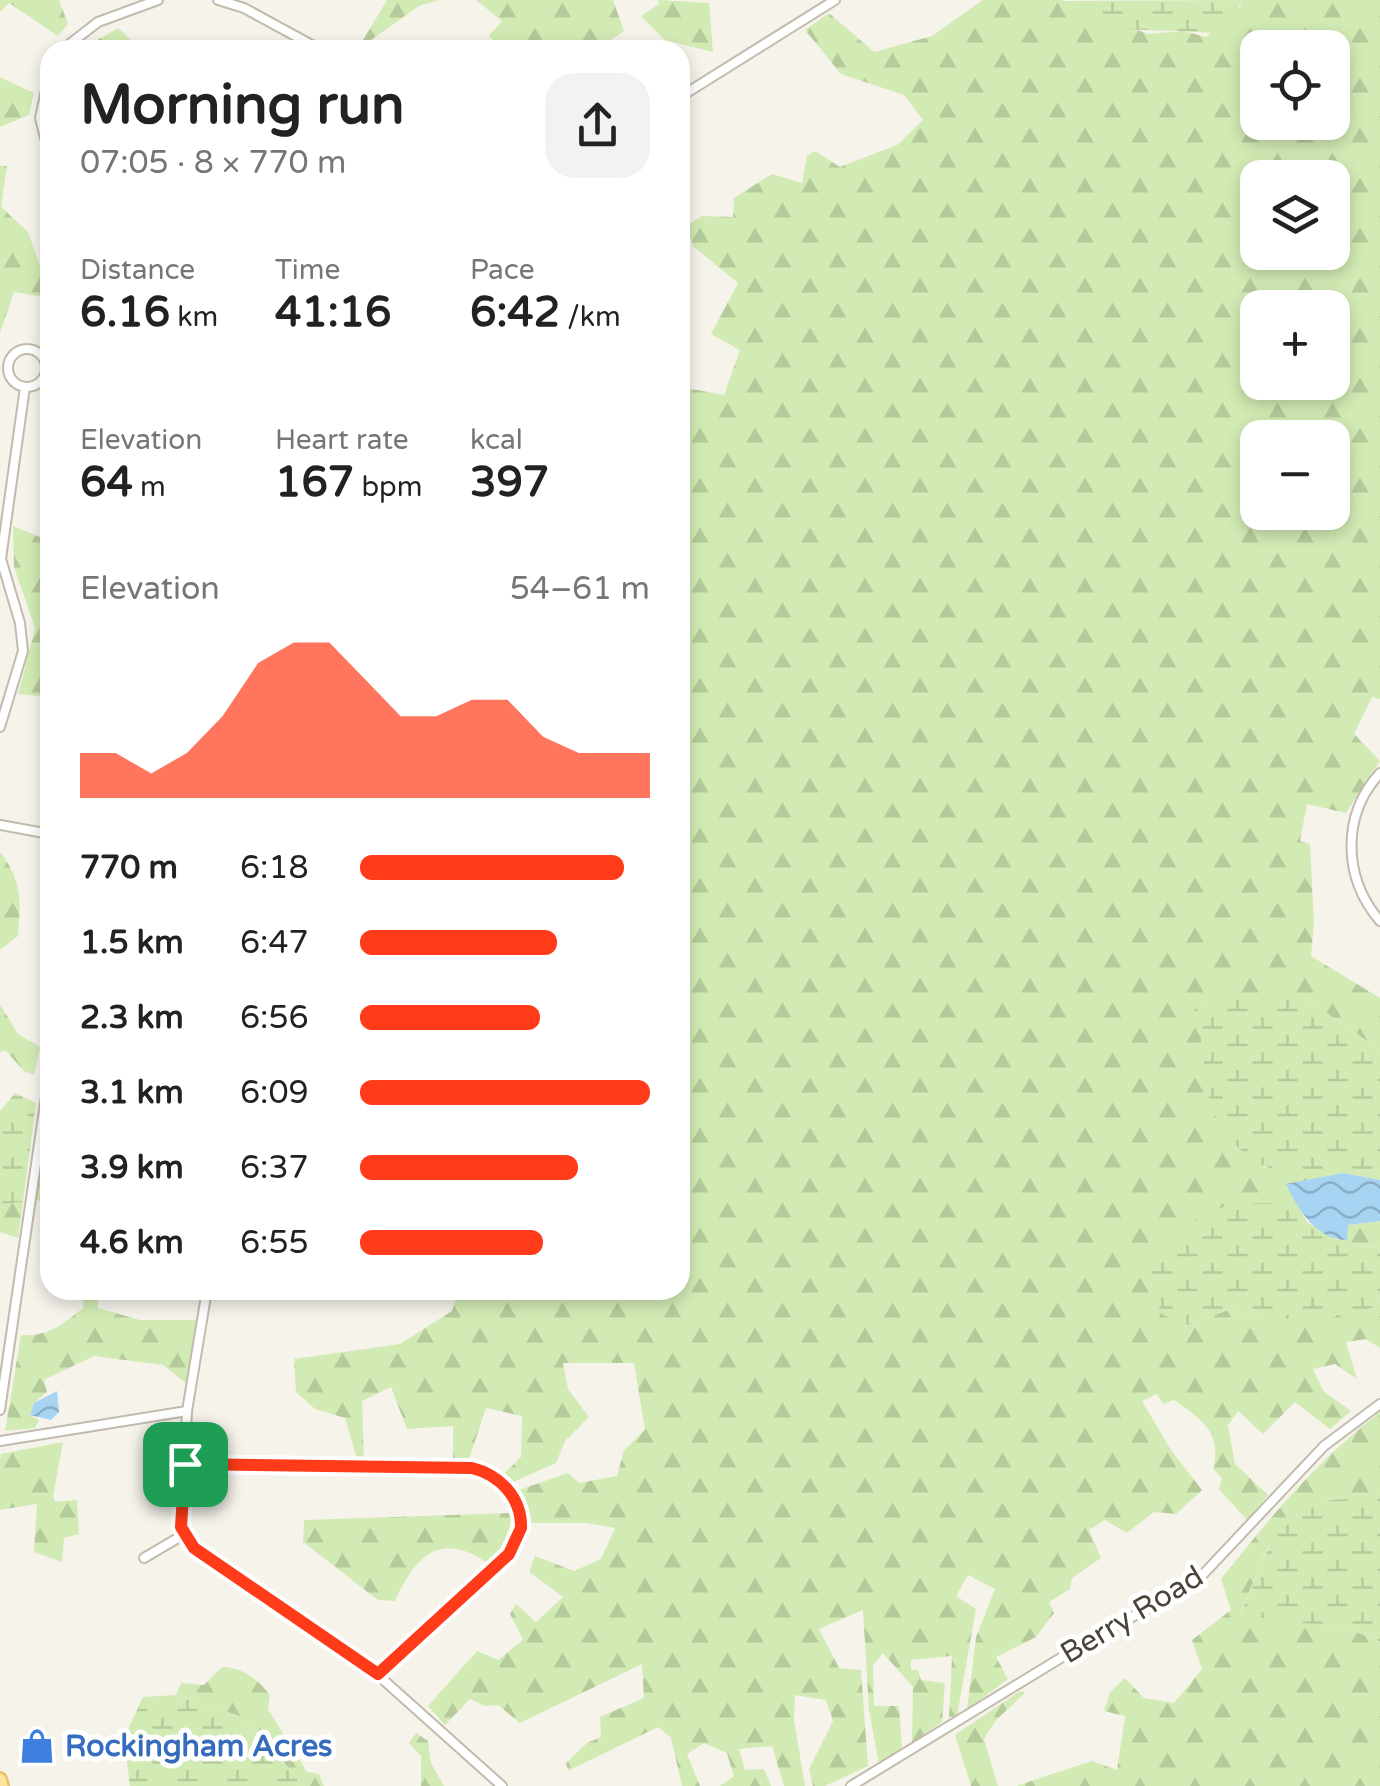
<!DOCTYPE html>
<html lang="en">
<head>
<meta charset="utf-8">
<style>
  body { margin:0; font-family:"Varela Round",sans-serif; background:#f2f2f2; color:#222; height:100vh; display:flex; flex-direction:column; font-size:38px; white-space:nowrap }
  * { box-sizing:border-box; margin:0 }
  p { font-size:32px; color:#767676 }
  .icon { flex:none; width:55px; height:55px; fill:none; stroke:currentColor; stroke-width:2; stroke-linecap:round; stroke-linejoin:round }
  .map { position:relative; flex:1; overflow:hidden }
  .side { position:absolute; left:40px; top:40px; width:650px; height:1260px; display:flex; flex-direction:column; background:#fff; border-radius:30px; box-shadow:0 5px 15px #0003 }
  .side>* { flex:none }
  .fabs { position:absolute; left:1240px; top:30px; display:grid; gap:20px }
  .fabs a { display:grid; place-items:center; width:110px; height:110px; border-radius:20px; background:#fff; box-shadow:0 5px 15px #0003; font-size:50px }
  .pin { position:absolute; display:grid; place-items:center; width:85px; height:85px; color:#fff; margin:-42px; border-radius:20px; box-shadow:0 5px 15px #0006 }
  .round { display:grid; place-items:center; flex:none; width:105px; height:105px; border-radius:30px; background:#f2f2f2 }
  .headline { display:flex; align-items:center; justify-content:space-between; height:170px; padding:0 40px }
  h1 { font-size:55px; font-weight:800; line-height:75px }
  .metrics { display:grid; grid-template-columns:repeat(3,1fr); gap:15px; height:170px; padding:10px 40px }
  .metrics div { display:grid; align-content:center }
  .metrics b { font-size:42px; font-weight:800 }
  .metrics small { font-size:28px; font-weight:400 }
  .metrics p { font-size:28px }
  .chart { height:280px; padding:20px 40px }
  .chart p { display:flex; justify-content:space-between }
  .chart svg { width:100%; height:180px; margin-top:10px; fill:#ff3b19; opacity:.7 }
  ul { padding:0 40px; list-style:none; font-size:32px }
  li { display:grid; grid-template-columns:160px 120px 1fr; align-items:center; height:75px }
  li i { height:25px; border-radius:12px; background:#ff3b19 }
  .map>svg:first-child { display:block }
</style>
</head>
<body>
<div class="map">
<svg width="1380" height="1786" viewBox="0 0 1380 1786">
  <defs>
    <pattern id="forest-firs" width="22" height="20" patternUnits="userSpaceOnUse" patternTransform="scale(2.5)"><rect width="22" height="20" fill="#d2ebb4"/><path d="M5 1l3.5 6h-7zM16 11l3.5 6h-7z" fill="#b6cb9c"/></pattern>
    <pattern id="wetland-marsh" width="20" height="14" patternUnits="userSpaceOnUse" patternTransform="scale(2.5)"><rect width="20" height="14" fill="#d2ebb4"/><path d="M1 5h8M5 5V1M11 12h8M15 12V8" fill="none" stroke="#b6cb9c"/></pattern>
    <pattern id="water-waves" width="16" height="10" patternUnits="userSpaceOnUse" patternTransform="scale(2.5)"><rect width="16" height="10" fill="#a7d4f3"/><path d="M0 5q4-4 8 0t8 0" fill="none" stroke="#8aaec6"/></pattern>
  </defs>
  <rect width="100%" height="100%" fill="#f6f3eb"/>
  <!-- forest -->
  <g fill="url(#forest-firs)" fill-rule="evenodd">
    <polygon points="0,0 59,0 68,24 58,36 9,3 0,12"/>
    <polygon points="387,0 439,0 419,6 357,50"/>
    <polygon points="476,0 613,0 624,31 596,50 500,50 489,35 502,21"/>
    <polygon points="658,0 709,3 713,52 665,40 641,16 659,4"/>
    <path d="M 983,0 L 1062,0 L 1148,34 L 1184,31 L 1206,37 L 1240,7 L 1241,0 L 1380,0 L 1380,699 L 1372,697 L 1354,734 L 1380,761 L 1346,813 L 1307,804 L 1300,841 L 1310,844 L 1314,923 L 1311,956 L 1380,998 L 1380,1050 L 1303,997 L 1199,1002 L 1195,1012 L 1264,1167 C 1303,1177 1343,1161 1380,1176 L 1380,1180 L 1343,1173 L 1287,1185 L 1307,1222 L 1337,1240 L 1348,1225 L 1380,1221 L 1380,1248 L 1329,1242 L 1303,1225 L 1189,1325 L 1228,1310 L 1263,1319 L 1375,1307 L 1380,1300 L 1380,1348 L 1366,1339 L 1346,1342 L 1357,1379 L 1335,1364 L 1313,1369 L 1324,1392 L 1351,1411 L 1330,1429 L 1295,1402 L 1263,1434 L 1238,1411 L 1228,1425 L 1235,1464 L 1268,1495 L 1248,1521 L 1219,1489 L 1222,1478 L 1213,1469 C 1222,1432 1202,1420 1174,1400 L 1163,1404 L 1157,1394 L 1142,1401 L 1171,1450 L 1202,1490 L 1176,1514 L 1154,1512 L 1127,1533 L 1105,1520 L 1089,1530 L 1101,1558 L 1072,1578 L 1070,1589 L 1049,1602 L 1054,1613 L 1036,1637 L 996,1657 L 1008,1679 L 967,1710 L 976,1637 L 995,1589 L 968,1575 L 956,1596 L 976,1609 L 957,1716 L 949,1717 L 952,1656 L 911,1660 L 911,1670 L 918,1670 L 921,1680 L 945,1683 L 942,1722 L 912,1743 L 913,1687 L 883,1653 L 873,1665 L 874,1706 L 899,1706 L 902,1748 L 879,1764 L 869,1710 L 863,1610 L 819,1629 L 839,1668 L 861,1670 L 868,1766 L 825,1786 L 813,1786 L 809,1769 L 833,1721 L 826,1700 L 795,1695 L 794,1720 L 805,1786 L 784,1786 L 772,1746 L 739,1749 L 745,1770 L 764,1769 L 771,1786 L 720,1786 L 734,1776 L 727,1753 L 704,1743 L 687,1754 L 700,1786 L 682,1786 L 671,1738 L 658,1727 L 568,1771 L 566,1763 L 587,1743 L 601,1737 L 600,1717 L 644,1698 L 642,1664 L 520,1723 L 498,1705 L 485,1706 L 470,1699 L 445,1725 L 428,1706 L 477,1651 L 498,1660 L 523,1640 L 510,1614 L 516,1604 L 536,1622 L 563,1597 L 529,1572 L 535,1556 L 574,1571 L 601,1559 L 615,1528 L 587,1523 L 530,1523 L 516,1491 L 568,1473 L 579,1483 L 617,1476 L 624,1450 L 645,1430 L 634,1363 L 563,1363 L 568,1389 L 589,1417 L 565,1441 L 556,1463 L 511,1483 L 502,1476 L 521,1457 L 522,1416 L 486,1408 L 469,1459 L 453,1458 L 453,1426 L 407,1429 L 391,1387 L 362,1401 L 364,1458 L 357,1459 L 345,1418 L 315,1409 L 296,1392 L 294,1359 L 400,1344 L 452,1311 L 459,1290 L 680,1290 L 680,387 L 724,395 L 740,350 L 711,334 L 738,283 L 693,246 L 686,226 L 702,216 L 733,217 L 734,198 L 772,174 L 802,183 L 807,156 L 815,151 L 840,167 L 897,145 L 923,120 L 904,95 L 841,74 L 805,30 L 829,13 L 874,52 L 932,36 ZM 1258,48 L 1332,48 L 1332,122 L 1258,122 ZM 1258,178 L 1332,178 L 1332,252 L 1258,252 ZM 1258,308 L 1332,308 L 1332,382 L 1258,382 ZM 1258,438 L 1332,438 L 1332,512 L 1258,512 Z"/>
    <polygon points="118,28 142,50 80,50"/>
    <polygon points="0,77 34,93 29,115 0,127"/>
    <polygon points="0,166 7,166 1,207 28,232 43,274 50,269 50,298 14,292 0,333"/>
    <polygon points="13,526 50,541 50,697 18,694 35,628 14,567"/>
    <path d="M 0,852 C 22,880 21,901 18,936 L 0,950 Z"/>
    <polygon points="0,1004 18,1034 40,1047 34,1075 24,1071 6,1051 0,1052"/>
    <polygon points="23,1202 18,1238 0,1232 0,1204"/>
    <path d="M 84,1290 L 98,1290 L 98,1308 L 140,1320 L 197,1320 L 187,1384 L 163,1365 L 94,1356 L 44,1380 L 47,1392 L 34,1403 L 30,1415 L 39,1420 L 35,1428 L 5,1431 L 21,1335 C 48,1337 63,1324 83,1308 Z"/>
    <path d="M 1380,1412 L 1380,1492 L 1362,1500 L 1324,1501 L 1267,1549 L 1240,1614 L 1350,1629 L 1380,1642 L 1380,1786 L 1016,1786 L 1092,1761 L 1117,1770 L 1125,1716 L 1104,1711 L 1110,1692 L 1125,1678 L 1144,1698 L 1174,1703 L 1202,1669 L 1192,1640 L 1231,1610 L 1221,1579 C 1274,1513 1313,1465 1380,1412 Z"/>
    <polygon points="63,1442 53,1496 55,1502 77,1500 79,1534 64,1538 62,1562 34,1552 37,1504 0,1510 0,1459 1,1454"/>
    <path d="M 512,1513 L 507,1542 L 489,1564 C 440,1530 416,1555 395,1601 L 378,1600 L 303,1542 L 304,1520 Z"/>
    <path d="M 222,1667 C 244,1668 256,1678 270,1695 L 268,1709 L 307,1772 L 319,1774 L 324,1786 L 303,1786 L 271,1746 L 239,1716 L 176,1695 L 181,1683 L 204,1685 Z"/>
    <polygon points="1020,1691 1025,1693 996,1720 984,1739 998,1786 971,1786 955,1735"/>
    <polygon points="416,1733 428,1741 431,1763 444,1786 421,1786 421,1756 409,1743"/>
  </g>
  <!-- wetland -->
  <g fill="url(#wetland-marsh)">
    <path d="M 1241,0 C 1230,42 1212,32 1181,31 C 1127,30 1106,31 1060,1 Z"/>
    <path d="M 1270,996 L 1303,997 L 1380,1050 L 1380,1176 C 1350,1164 1320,1174 1288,1172 C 1253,1170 1221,1136 1211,1104 C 1201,1074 1206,1041 1194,1012 L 1198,1002 Z"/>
    <polygon points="15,1093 36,1103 23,1202 0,1204 0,1111"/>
    <polygon points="49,1110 50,1111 50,1206 35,1199"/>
    <path d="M 1232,1203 L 1290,1203 C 1313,1240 1339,1244 1380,1248 L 1380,1300 L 1375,1307 L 1330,1318 L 1263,1319 L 1228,1310 L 1189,1325 L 1163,1315 L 1153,1295 L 1150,1267 L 1197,1219 Z"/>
    <path d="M 1380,1492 L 1380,1642 L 1350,1629 L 1240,1615 C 1259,1574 1272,1510 1326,1501 C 1346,1498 1361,1500 1380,1492 Z"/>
    <polygon points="176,1695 239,1716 271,1746 303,1786 130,1786 124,1738 143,1697"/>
  </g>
  <!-- water -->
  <g fill="url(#water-waves)">
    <path d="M 1343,1173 L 1380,1180 L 1380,1221 L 1348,1225 L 1347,1240 C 1316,1240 1298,1209 1286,1184 Z"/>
    <polygon points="57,1391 59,1412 51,1420 30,1415 34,1403"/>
  </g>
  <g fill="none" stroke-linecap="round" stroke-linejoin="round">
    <defs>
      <g id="street">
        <polyline points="218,0 244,8 321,50"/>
        <polyline points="62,50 98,22 158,0"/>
        <polyline points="50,72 40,118 50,157"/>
        <polyline points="680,97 835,0"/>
        <circle cx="27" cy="368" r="19"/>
        <polyline points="0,727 23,651 20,623 1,559 25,387"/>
        <path d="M 1380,773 C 1341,816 1343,878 1380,921"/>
        <polyline points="0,825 50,834"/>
        <polyline points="0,1410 50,1069"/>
        <polyline points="187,1411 181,1527 189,1542 360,1659 502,1786"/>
        <polyline points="0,1441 187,1411 207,1290"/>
        <path d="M 185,1464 L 461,1466 C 505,1472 537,1513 509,1554 L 378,1674"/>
        <polyline points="144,1558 183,1535"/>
        <polyline points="851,1786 1100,1634 1194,1584 1324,1446 1380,1404"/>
      </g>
      <polyline id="primary" points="0,1779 2,1786"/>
    </defs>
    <!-- street casing -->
    <use href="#street" stroke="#c2bbad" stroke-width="12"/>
    <!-- primary casing -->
    <use href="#primary" stroke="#e8c167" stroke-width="16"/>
    <!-- street -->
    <use href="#street" stroke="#fff" stroke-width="8"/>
    <!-- primary -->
    <use href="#primary" stroke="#ffe29b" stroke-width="11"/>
  </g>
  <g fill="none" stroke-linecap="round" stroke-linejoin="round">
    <defs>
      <path id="route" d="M 185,1464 L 472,1468 C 500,1475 522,1498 521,1528 L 509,1554 L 378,1674 L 194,1548 L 181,1527 Z"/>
    </defs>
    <!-- route casing -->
    <use href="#route" stroke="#fff" stroke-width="20"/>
    <!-- route -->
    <use href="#route" stroke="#ff3b19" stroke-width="12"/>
  </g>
  <!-- icons -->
  <defs>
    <symbol id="shop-bare" viewBox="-9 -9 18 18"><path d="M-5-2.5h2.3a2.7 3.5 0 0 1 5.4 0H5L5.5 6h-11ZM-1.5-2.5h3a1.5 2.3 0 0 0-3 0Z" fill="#3f7fe0" stroke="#fff" stroke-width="2.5" paint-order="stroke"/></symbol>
  </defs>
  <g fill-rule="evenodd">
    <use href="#shop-bare" x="12" y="1721" width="50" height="50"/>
  </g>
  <g text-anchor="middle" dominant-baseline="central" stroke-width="10" stroke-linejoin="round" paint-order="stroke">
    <!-- street labels -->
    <g font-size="30" fill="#4b4438" stroke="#fff">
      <text transform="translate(1132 1615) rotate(-31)">Berry Road</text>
    </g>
    <!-- shop labels -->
    <g font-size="30" font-weight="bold" fill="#366cbe" stroke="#fff" text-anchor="start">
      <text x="65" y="1746">Rockingham Acres</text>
    </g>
  </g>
</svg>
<div class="fabs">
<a><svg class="icon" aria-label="locate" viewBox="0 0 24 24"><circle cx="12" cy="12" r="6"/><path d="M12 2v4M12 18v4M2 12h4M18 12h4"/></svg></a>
<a><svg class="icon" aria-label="layers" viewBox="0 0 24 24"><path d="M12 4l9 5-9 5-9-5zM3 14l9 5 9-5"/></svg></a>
<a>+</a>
<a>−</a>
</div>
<div class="pin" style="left:185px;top:1464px;background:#1e9e55"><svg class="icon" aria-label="arrive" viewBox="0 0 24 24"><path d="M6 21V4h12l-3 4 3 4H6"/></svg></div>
<section class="side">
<div class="headline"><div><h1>Morning run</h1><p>07:05 · 8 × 770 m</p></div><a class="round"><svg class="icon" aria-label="share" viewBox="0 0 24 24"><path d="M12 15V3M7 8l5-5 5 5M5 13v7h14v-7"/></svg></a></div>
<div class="metrics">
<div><p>Distance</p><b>6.16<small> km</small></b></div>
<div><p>Time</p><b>41:16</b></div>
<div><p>Pace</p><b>6:42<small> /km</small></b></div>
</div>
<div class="metrics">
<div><p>Elevation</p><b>64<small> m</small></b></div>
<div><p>Heart rate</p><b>167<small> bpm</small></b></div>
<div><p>kcal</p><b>397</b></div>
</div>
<div class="chart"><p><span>Elevation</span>54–61 m</p>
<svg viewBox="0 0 160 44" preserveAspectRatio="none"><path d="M0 44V33L10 33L20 38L30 33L40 24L50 11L60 6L70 6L80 15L90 24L100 24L110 20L120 20L130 29L140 33L150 33L160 33V44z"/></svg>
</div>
<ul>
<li><b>770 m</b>6:18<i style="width:91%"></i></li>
<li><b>1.5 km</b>6:47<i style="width:68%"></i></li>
<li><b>2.3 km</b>6:56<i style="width:62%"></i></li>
<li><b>3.1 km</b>6:09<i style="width:100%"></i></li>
<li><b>3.9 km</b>6:37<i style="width:75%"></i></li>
<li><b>4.6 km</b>6:55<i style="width:63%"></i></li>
</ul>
</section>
</div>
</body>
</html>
